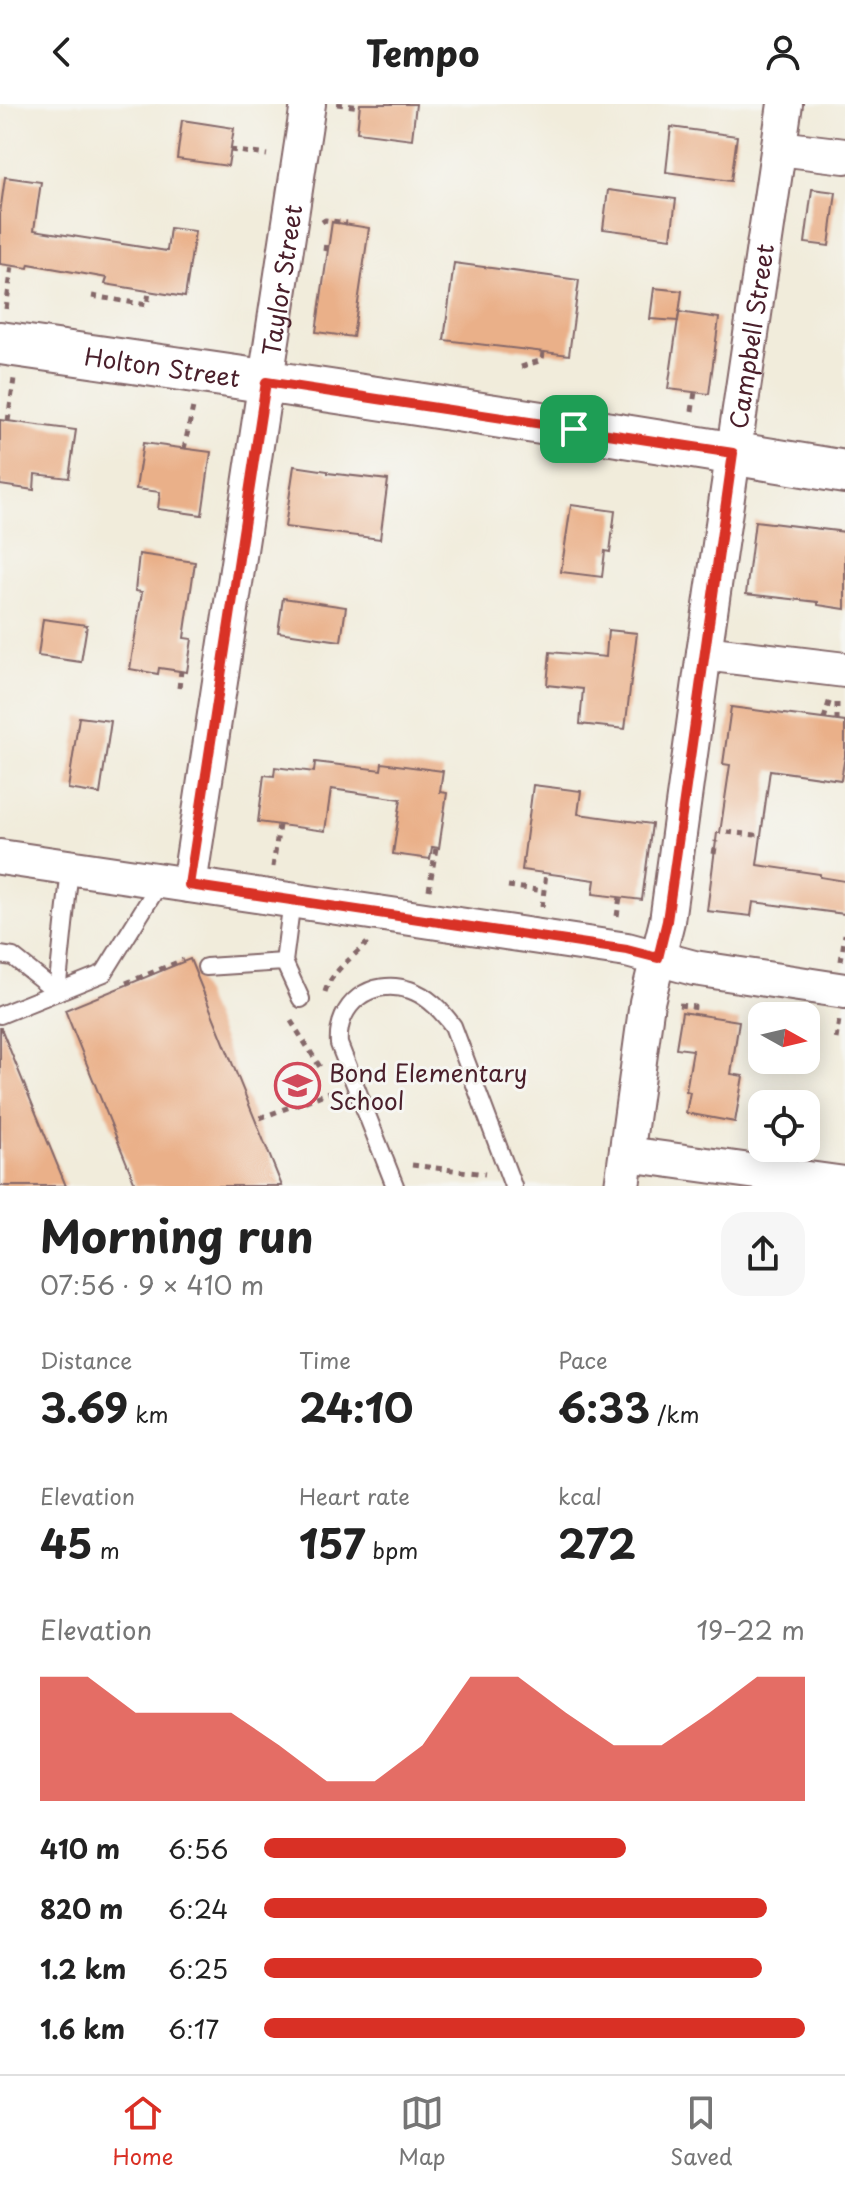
<!DOCTYPE html>
<html lang="en">
<head>
<meta charset="utf-8">
<style>
  body { margin:0; font-family:"Playpen Sans",sans-serif; background:#f6f6f6; color:#222; height:100vh; display:flex; flex-direction:column; font-size:30px; white-space:nowrap }
  * { box-sizing:border-box; margin:0 }
  p { font-size:26px; color:#767676 }
  .icon { flex:none; width:44px; height:44px; fill:none; stroke:currentColor; stroke-width:2; stroke-linecap:round; stroke-linejoin:round }
  .map { position:relative; height:1082px; overflow:hidden }
  .panel { display:flex; flex-direction:column; background:#fff; flex:1 }
  .panel>* { flex:none }
  .needle { width:52px; rotate:98deg }
  .controls { position:absolute; left:748px; top:898px; display:grid; gap:16px }
  .controls a { display:grid; place-items:center; width:72px; height:72px; border-radius:16px; background:#fff; box-shadow:0 4px 20px #0003; font-size:40px }
  .pin { position:absolute; display:grid; place-items:center; width:68px; height:68px; color:#fff; margin:-34px; border-radius:16px; box-shadow:0 4px 12px #0006 }
  .round { display:grid; place-items:center; flex:none; width:84px; height:84px; border-radius:24px; background:#f6f6f6 }
  .summary { display:flex; align-items:center; justify-content:space-between; height:136px; padding:0 40px }
  h1 { font-size:44px; font-weight:700; line-height:60px }
  .metrics { display:grid; grid-template-columns:repeat(3,1fr); gap:12px; height:136px; padding:8px 40px }
  .metrics div { display:grid; align-content:center }
  .metrics b { font-size:40px; font-weight:700 }
  .metrics small { font-size:22px; font-weight:400 }
  .metrics p { font-size:22px }
  .chart { height:224px; padding:16px 40px }
  .chart p { display:flex; justify-content:space-between }
  .chart svg { width:100%; height:144px; margin-top:8px; fill:#d93025; opacity:.7 }
  ul { padding:0 40px; list-style:none; font-size:26px }
  li { display:grid; grid-template-columns:128px 96px 1fr; align-items:center; height:60px }
  li i { height:20px; border-radius:10px; background:#d93025 }
  header { display:flex; justify-content:space-between; align-items:center; height:104px; padding:0 40px; background:#fff; font-size:36px; font-weight:700 }
  .tab-bar { display:flex; justify-content:space-around; align-items:center; height:112px; border-top:2px solid #e0e0e0; background:#fff; font-size:22px; color:#767676 }
  .tab-bar a { display:grid; justify-items:center; gap:4px }
  .tab-bar .current { color:#d93025 }
  .map>svg:first-child { display:block }
</style>
</head>
<body>
<header><svg class="icon" aria-label="back" viewBox="0 0 24 24"><path d="M15 5l-7 7 7 7"/></svg>Tempo<svg class="icon" aria-label="person" viewBox="0 0 24 24"><circle cx="12" cy="8" r="4"/><path d="M4 21q1-7 8-7t8 7"/></svg></header>
<div class="map">
<svg width="845" height="1082" viewBox="0 0 845 1082">
  <rect width="100%" height="100%" fill="#f6f6f2"/>
  <filter id="ink" filterUnits="userSpaceOnUse"><feTurbulence type="fractalNoise" baseFrequency=".0125" numOctaves="2"/><feDisplacementMap in="SourceGraphic" scale="16" xChannelSelector="R" yChannelSelector="G"/><feConvolveMatrix kernelMatrix="1 2 1 2 8 2 1 2 1" color-interpolation-filters="sRGB"/></filter>
  <filter id="wash" filterUnits="userSpaceOnUse"><feTurbulence type="fractalNoise" baseFrequency=".006" numOctaves="4" result="noise"/><feDisplacementMap in="SourceGraphic" scale="32" xChannelSelector="R" yChannelSelector="G"/><feGaussianBlur stdDeviation="1.8" result="paint"/><feColorMatrix in="noise" values="0 0 0 0 0 0 0 0 0 0 0 0 0 0 0 0 0 1.4 0 .05"/><feComposite in="paint" operator="in"/></filter>
  <g filter="url(#wash)">
    <rect width="100%" height="100%" fill="#f1ecdb"/>
    <g id="blocks">
      <!-- building -->
      <g fill="#eab089">
        <polygon points="360,0 416,0 412,35 357,28"/>
        <polygon points="182,16 234,24 228,62 177,55"/>
        <polygon points="671,23 737,32 731,77 666,68"/>
        <polygon points="5,73 41,78 34,126 167,147 170,124 195,127 185,193 105,180 107,174 29,160 28,164 0,160 0,109"/>
        <polygon points="812,85 836,88 829,142 805,139"/>
        <polygon points="608,86 676,95 671,134 603,125"/>
        <polygon points="332,118 369,124 353,233 316,228"/>
        <polygon points="454,159 579,176 569,251 444,236"/>
        <polygon points="654,184 682,187 678,217 650,215"/>
        <polygon points="679,208 719,214 709,290 668,285"/>
        <polygon points="0,316 76,326 69,374 35,370 34,386 0,381"/>
        <polygon points="143,339 211,348 202,411 158,405 160,388 136,385"/>
        <polygon points="294,362 328,367 328,369 388,376 380,435 285,423"/>
        <polygon points="571,401 615,407 610,448 605,447 602,473 561,468"/>
        <polygon points="755,417 845,428 845,505 818,501 818,498 746,490"/>
        <polygon points="139,450 195,458 184,534 192,535 187,568 159,564 158,570 130,565 142,488 135,487"/>
        <polygon points="283,494 346,503 341,537 278,528"/>
        <polygon points="43,515 87,521 81,558 38,552"/>
        <polygon points="608,526 637,529 625,625 580,620 583,585 547,581 550,548 606,553"/>
        <polygon points="731,603 845,618 845,652 841,676 770,666 757,761 820,770 820,773 845,777 845,810 753,798 751,812 707,807 717,729 720,729 730,661 723,660"/>
        <polygon points="79,613 111,617 100,690 68,685"/>
        <polygon points="315,658 381,666 382,659 443,667 440,688 447,689 439,744 432,743 430,755 393,750 401,695 331,685 325,727 258,718 264,671 274,672 275,663 314,668"/>
        <polygon points="533,681 581,687 578,710 652,720 642,796 593,790 595,776 522,766"/>
        <polygon points="190,855 282,1082 136,1082 65,906"/>
        <polygon points="682,908 739,917 731,970 743,972 735,1018 686,1009 690,988 686,987 693,946 676,944"/>
        <polygon points="0,924 1,924 66,1082 0,1082"/>
      </g>
    </g>
  </g>
  <g filter="url(#ink)">
    <use href="#blocks" fill-opacity="0" stroke="#846769" stroke-width="2"/>
    <g fill="none" stroke-linecap="round" stroke-linejoin="round">
      <defs>
        <g id="service">
          <polyline points="0,851 13,853 57,888"/>
          <polyline points="284,858 292,796"/>
          <polyline points="206,863 284,858 301,895"/>
          <polyline points="57,888 70,764"/>
          <polyline points="0,911 104,869 161,777"/>
          <path d="M 395,1082 L 339,940 C 336,900 371,873 410,886 C 428,892 441,906 453,922 L 513,1082"/>
        </g>
        <g id="minor">
          <polyline points="779,44 845,52"/>
          <polyline points="704,549 845,566"/>
          <polyline points="0,753 627,846 694,864 845,887"/>
          <path id="s1" d="M 189,781 L 308,0"/>
          <polyline points="627,1050 845,1080"/>
          <path id="s2" d="M 622,1082 L 647,898 L 667,817 L 704,549 L 785,0"/>
        </g>
        <g id="tertiary">
          <path id="s3" d="M 0,239 C 282,279 564,321 845,368"/>
        </g>
      </defs>
      <!-- service casing -->
      <use href="#service" stroke="#846769" stroke-width="20"/>
      <!-- minor casing -->
      <use href="#minor" stroke="#846769" stroke-width="38"/>
      <!-- tertiary casing -->
      <use href="#tertiary" stroke="#846769" stroke-width="46"/>
      <!-- path -->
      <g stroke="#846769" stroke-width="5" stroke-dasharray="6 6" stroke-linecap="butt">
        <polyline points="337,0 360,3"/>
        <polyline points="230,46 267,51"/>
        <polyline points="322,118 325,116 347,119"/>
        <polyline points="325,147 326,138"/>
        <polyline points="92,192 147,201 149,188"/>
        <polyline points="6,205 12,162"/>
        <polyline points="521,263 542,256 543,248"/>
        <polyline points="692,307 695,288"/>
        <polyline points="8,317 14,275"/>
        <polyline points="184,345 193,303"/>
        <polyline points="179,584 181,567"/>
        <polyline points="824,615 830,595"/>
        <polyline points="837,617 837,598"/>
        <polyline points="727,728 755,731 755,734"/>
        <polyline points="714,750 716,737"/>
        <polyline points="273,763 279,721"/>
        <polyline points="508,782 544,787"/>
        <polyline points="429,786 436,744"/>
        <polyline points="542,803 546,769"/>
        <polyline points="617,812 620,793"/>
        <polyline points="841,857 845,830"/>
        <polyline points="126,879 183,856"/>
        <path d="M 325,888 C 331,868 352,854 367,839"/>
        <polyline points="679,901 694,903 693,910"/>
        <polyline points="291,917 320,963"/>
        <polyline points="836,935 839,916"/>
        <polyline points="260,1014 330,988"/>
        <polyline points="412,1061 485,1070"/>
      </g>
      <!-- service -->
      <use href="#service" stroke="#fff" stroke-width="16"/>
      <!-- minor -->
      <use href="#minor" stroke="#fff" stroke-width="34"/>
      <!-- tertiary -->
      <use href="#tertiary" stroke="#fff" stroke-width="42"/>
    </g>
  </g>
  <g fill="none" stroke-linecap="round" stroke-linejoin="round" filter="url(#ink)">
    <defs>
      <polygon id="route" points="266,278 733,349 667,817 658,854 627,846 189,781"/>
    </defs>
    <!-- route casing -->
    <use href="#route" stroke="#fff" stroke-width="16"/>
    <!-- route -->
    <use href="#route" stroke="#d93025" stroke-width="10"/>
  </g>
  <!-- icons -->
  <defs>
    <symbol id="school-ring" viewBox="-11 -11 22 22"><circle r="9.5" fill="#f6f6f2" stroke="#d1495b" stroke-width="1.5"/><path d="M0-5L7-2L0 1L-7-2ZM-4 1L0 2.5L4 1V4Q0 6-4 4Z" fill="#d1495b"/></symbol>
  </defs>
  <g fill-rule="evenodd">
    <use href="#school-ring" x="272" y="956" width="51" height="51"/>
  </g>
  <g text-anchor="middle" dominant-baseline="central" stroke-width="6" stroke-linejoin="round" paint-order="stroke">
    <!-- street labels -->
    <g font-size="24" fill="#4a1f2b" stroke="#f6f6f2">
      <text stroke="none"><textPath href="#s1" startOffset="612">Taylor Street</textPath></text>
      <text stroke="none"><textPath href="#s2" startOffset="860">Campbell Street</textPath></text>
      <text stroke="none"><textPath href="#s3" startOffset="164">Holton Street</textPath></text>
    </g>
    <!-- poi labels -->
    <g font-size="24" fill="#4a1f2b" stroke="#f6f6f2" text-anchor="start">
      <text x="329" y="968">Bond Elementary<tspan x="329" dy="28">School</tspan></text>
    </g>
  </g>
</svg>
<div class="controls">
<a><svg class="needle" viewBox="-14 -14 28 28"><path d="M0-13l5 13h-10z" fill="#e53935"/><path d="M0 13l5-13h-10z" fill="#767676"/></svg></a>
<a><svg class="icon" aria-label="locate" viewBox="0 0 24 24"><circle cx="12" cy="12" r="6"/><path d="M12 2v4M12 18v4M2 12h4M18 12h4"/></svg></a>
</div>
<div class="pin" style="left:574px;top:325px;background:#1e9e55"><svg class="icon" aria-label="arrive" viewBox="0 0 24 24"><path d="M6 21V4h12l-3 4 3 4H6"/></svg></div>
</div>
<section class="panel">
<div class="summary"><div><h1>Morning run</h1><p>07:56 · 9 × 410 m</p></div><a class="round"><svg class="icon" aria-label="share" viewBox="0 0 24 24"><path d="M12 15V3M7 8l5-5 5 5M5 13v7h14v-7"/></svg></a></div>
<div class="metrics">
<div><p>Distance</p><b>3.69<small> km</small></b></div>
<div><p>Time</p><b>24:10</b></div>
<div><p>Pace</p><b>6:33<small> /km</small></b></div>
</div>
<div class="metrics">
<div><p>Elevation</p><b>45<small> m</small></b></div>
<div><p>Heart rate</p><b>157<small> bpm</small></b></div>
<div><p>kcal</p><b>272</b></div>
</div>
<div class="chart"><p><span>Elevation</span>19–22 m</p>
<svg viewBox="0 0 160 44" preserveAspectRatio="none"><path d="M0 44V6L10 6L20 17L30 17L40 17L50 27L60 38L70 38L80 27L90 6L100 6L110 17L120 27L130 27L140 17L150 6L160 6V44z"/></svg>
</div>
<ul>
<li><b>410 m</b>6:56<i style="width:67%"></i></li>
<li><b>820 m</b>6:24<i style="width:93%"></i></li>
<li><b>1.2 km</b>6:25<i style="width:92%"></i></li>
<li><b>1.6 km</b>6:17<i style="width:100%"></i></li>
</ul>
</section>
<nav class="tab-bar">
<a class="current"><svg class="icon" aria-label="home" viewBox="0 0 24 24"><path d="M3 11l9-7 9 7M6 9v11h12V9"/></svg>Home</a>
<a><svg class="icon" aria-label="map" viewBox="0 0 24 24"><path d="M3 6l6-2 6 2 6-2v14l-6 2-6-2-6 2zM9 4v14M15 6v14"/></svg>Map</a>
<a><svg class="icon" aria-label="saved" viewBox="0 0 24 24"><path d="M7 4h10v16l-5-4-5 4z"/></svg>Saved</a>
</nav>
</body>
</html>
